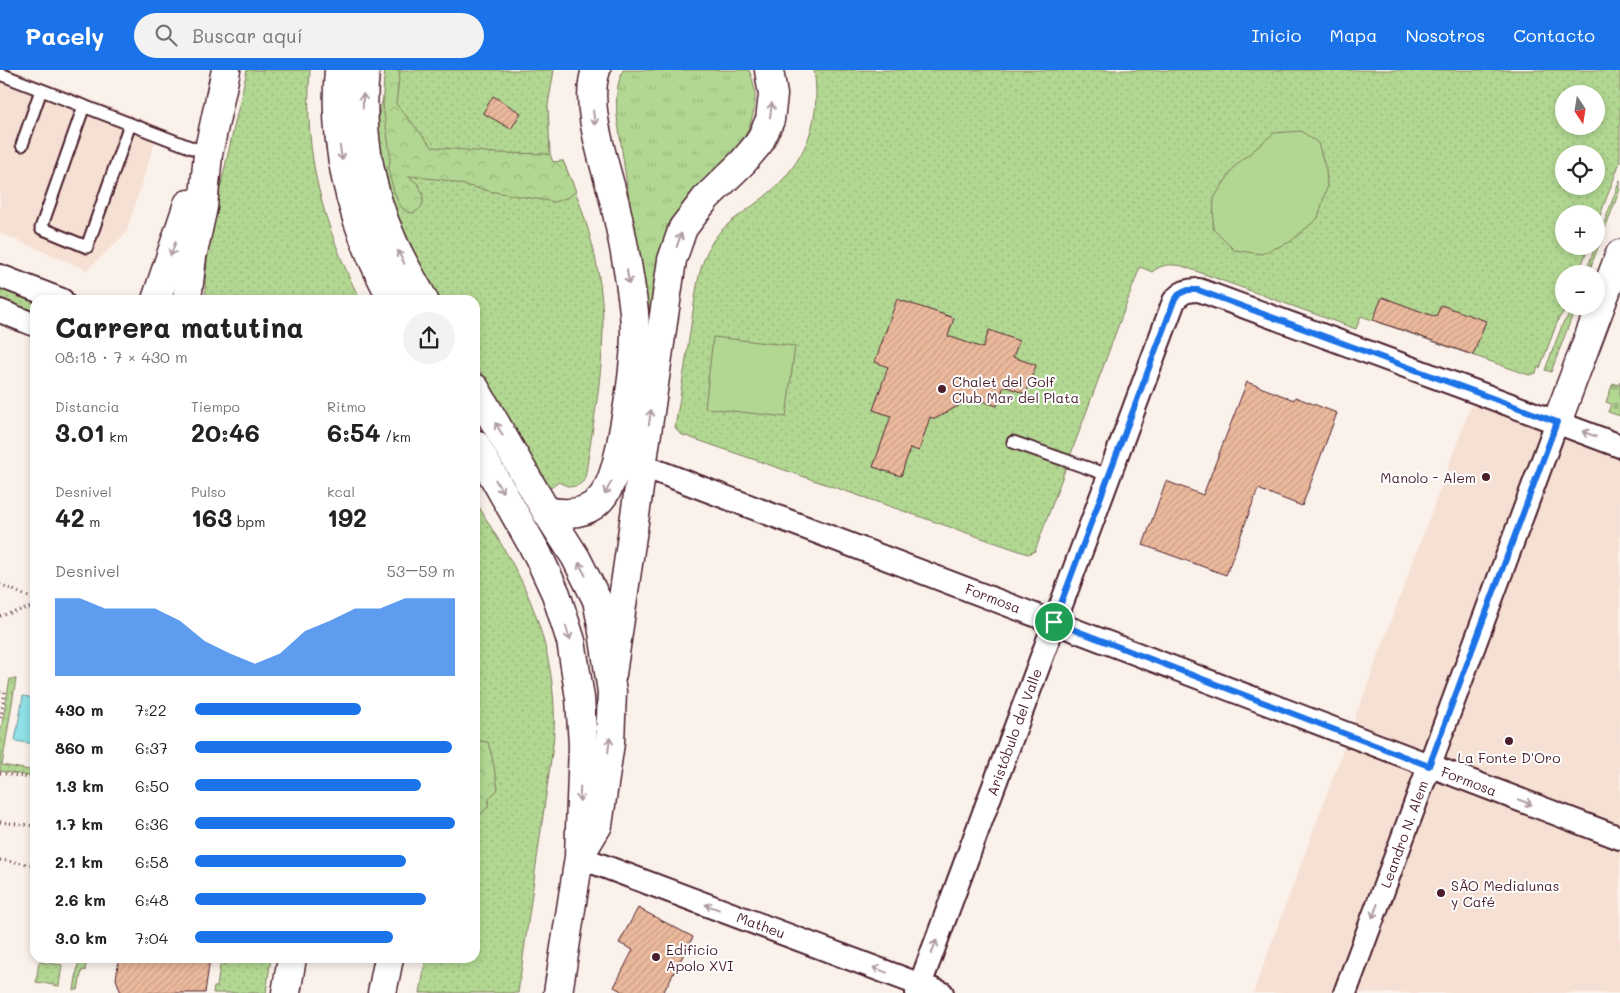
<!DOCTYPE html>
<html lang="es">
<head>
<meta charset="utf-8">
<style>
  body { margin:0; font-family:Mali,sans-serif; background:#f2f2f2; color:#222; height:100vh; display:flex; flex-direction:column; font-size:19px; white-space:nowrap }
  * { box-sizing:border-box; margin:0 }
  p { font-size:16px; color:#767676 }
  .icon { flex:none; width:28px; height:28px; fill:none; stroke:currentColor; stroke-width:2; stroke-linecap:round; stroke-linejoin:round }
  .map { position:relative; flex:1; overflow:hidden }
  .details { position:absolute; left:30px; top:225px; width:450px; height:668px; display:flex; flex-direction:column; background:#fff; border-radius:15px; box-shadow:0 2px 8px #0003 }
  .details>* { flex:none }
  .needle { width:32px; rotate:168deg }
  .controls { position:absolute; left:1555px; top:15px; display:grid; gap:10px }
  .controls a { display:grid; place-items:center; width:50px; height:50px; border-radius:50%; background:#fff; box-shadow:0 2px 8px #0003; font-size:25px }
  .pin { position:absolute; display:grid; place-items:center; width:42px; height:42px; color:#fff; margin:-21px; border:2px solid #fff; border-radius:50%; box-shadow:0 1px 5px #0007 }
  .round { display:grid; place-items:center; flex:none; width:52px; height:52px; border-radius:26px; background:#f2f2f2 }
  .summary { display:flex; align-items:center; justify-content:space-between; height:85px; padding:0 25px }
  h1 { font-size:28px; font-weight:700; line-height:38px }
  .figures { display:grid; grid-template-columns:repeat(3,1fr); gap:8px; height:85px; padding:5px 25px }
  .figures div { display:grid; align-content:center }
  .figures b { font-size:25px; font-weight:700 }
  .figures small { font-size:14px; font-weight:400 }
  .figures p { font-size:14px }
  .chart { height:140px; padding:10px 25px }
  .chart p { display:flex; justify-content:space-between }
  .chart svg { width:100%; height:90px; margin-top:5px; fill:#1a73e8; opacity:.7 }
  ul { padding:0 25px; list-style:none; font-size:16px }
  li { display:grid; grid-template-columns:80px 60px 1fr; align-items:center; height:38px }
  li i { height:12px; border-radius:6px; background:#1a73e8 }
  header { display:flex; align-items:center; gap:30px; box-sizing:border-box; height:70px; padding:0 25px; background:#1a73e8; color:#fff }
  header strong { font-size:24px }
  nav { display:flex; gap:28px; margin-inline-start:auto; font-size:18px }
  .search { width:350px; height:45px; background:#f2f2f2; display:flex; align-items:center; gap:12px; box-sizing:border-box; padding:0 18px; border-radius:28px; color:#767676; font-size:19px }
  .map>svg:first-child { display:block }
</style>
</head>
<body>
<header>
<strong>Pacely</strong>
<div class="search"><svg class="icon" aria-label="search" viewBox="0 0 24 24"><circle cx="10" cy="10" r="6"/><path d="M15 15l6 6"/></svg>Buscar aquí</div>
<nav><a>Inicio</a><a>Mapa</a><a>Nosotros</a><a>Contacto</a></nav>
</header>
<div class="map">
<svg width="1620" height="923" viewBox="0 0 1620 923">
  <defs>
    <pattern id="grass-dots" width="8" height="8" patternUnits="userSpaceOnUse" patternTransform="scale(1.25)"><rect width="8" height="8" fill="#b2d792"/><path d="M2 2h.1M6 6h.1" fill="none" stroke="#9bb87e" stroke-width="1.8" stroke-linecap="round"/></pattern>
    <pattern id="forest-crowns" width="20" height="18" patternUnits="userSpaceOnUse" patternTransform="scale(1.25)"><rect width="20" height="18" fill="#b2d792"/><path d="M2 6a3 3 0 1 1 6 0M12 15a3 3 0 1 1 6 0" fill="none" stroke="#9bb87e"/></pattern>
    <pattern id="cemetery-stones" width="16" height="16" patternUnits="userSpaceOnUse" patternTransform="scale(1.25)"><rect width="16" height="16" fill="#b2d792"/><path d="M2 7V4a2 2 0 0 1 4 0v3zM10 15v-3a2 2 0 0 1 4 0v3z" fill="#9bb87e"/></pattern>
    <pattern id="park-tufts" width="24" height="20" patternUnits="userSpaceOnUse" patternTransform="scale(1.25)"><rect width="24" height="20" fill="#b2d792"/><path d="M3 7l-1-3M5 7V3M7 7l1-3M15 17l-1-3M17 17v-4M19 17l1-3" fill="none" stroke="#9bb87e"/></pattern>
    <pattern id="building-hatch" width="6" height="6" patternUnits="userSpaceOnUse" patternTransform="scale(1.25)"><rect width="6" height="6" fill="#ebb99c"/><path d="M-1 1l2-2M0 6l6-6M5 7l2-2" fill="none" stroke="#cb9f87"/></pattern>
  </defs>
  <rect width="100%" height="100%" fill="#fbf1eb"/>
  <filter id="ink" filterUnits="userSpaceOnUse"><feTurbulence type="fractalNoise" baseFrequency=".02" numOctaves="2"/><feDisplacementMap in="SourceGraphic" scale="10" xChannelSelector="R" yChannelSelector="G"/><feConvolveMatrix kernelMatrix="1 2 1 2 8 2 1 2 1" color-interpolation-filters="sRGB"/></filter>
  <g filter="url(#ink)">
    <!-- built -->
    <g fill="#f6e0d3">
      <polygon points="0,0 13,0 160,56 126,163 87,200 0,163"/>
      <polygon points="1476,322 1620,376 1620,923 1253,923"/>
    </g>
    <!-- grass -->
    <g fill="url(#grass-dots)" stroke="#7e7b5e" fill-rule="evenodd">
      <path d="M 247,0 L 310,0 C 303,85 323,154 360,230 L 206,230 L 205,211 L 210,163 Z"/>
      <path d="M 385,0 L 554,0 L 548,35 L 550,84 L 547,88 L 553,92 L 563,91 C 586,144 604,202 603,261 C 602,310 592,361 585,409 C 578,419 568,418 559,412 L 548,420 L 475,293 L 475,230 L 439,230 L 417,190 L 399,151 L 382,93 L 376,54 L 383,28 Z"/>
      <path d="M 814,0 L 1620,0 L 1620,92 L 1596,156 L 1596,144 L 1564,144 L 1564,176 L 1589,176 L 1578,204 L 1564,204 L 1564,236 L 1566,236 L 1564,241 L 1558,250 L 1540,298 L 1538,297 L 1536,303 L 1529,305 L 1361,246 L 1356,259 L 1182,196 C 1170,194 1162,194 1152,202 L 1140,197 L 1035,481 L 1028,484 L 680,364 L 675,357 C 681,323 686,289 691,255 C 695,230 697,201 709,178 C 718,158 738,147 755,134 C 801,101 823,57 814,0 ZM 1564,24 L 1596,24 L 1596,56 L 1564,56 ZM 1564,84 L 1596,84 L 1596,116 L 1564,116 Z"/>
      <polygon points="1620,110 1620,119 1588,204 1585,204"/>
      <polygon points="0,215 35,230 35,243 0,229"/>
      <polygon points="1573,236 1576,236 1551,302 1545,300 1563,253 1570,244"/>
      <path d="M 475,430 C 489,455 505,479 518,504 C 544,555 559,617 553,675 L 518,923 L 420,923 L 426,888 L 475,888 Z"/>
      <polygon points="10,609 16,609 2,695 35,701 35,707 0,701 0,665"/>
      <polygon points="79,888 87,888 85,901 82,900 78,920 74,920"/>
      <polygon points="227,888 271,888 266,923 213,923 214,917 217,917 220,895 225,895"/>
      <polygon points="39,892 62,895 59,916 36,912"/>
    </g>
    <!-- forest -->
    <g fill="url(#forest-crowns)" stroke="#7e7b5e">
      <path d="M 385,0 L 400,0 L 396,34 L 432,77 L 496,83 L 550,84 L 553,92 L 563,91 L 576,121 L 569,127 L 554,132 L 489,121 L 444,110 L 408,106 C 410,108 414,111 417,113 C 424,122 427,137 415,142 C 399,149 392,114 389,103 C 388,97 391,90 390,84 C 388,65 383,46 383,27 C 383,18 384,9 385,0 Z"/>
      <polygon points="480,671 488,672 493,691 498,719 489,729 488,737 475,750 475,674"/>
    </g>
    <!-- cemetery -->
    <polygon fill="url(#cemetery-stones)" stroke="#7e7b5e" points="1620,311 1620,346 1608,342 1611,334 1606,332 1613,313 1619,315"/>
    <!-- park -->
    <path fill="url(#park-tufts)" stroke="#7e7b5e" d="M 623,0 L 749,0 C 759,24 756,41 746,64 L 651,245 L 647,244 L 645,240 L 617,46 C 616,30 616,15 623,0 Z"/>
    <!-- pitch -->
    <g fill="#b2d792" stroke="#7e7b5e">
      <polygon points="1301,61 1318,73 1326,100 1327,117 1318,148 1290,172 1261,184 1234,180 1213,159 1214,128 1235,96 1274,63"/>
      <polygon points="713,267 795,276 786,347 705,338"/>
    </g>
    <!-- water -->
    <polygon fill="#8fe1e7" stroke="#73939c" points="23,626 35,628 35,674 15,671"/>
    <!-- building -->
    <g fill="url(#building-hatch)" stroke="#4a1f2b">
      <polygon points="493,26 521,43 511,59 483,43"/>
      <polygon points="1382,227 1436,247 1441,235 1486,251 1473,285 1373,250"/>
      <polygon points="897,229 954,248 948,266 983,278 989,260 1019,271 1013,287 1036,295 1026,324 1004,316 997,336 972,328 935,349 930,347 919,381 910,378 901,406 873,397 891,346 873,340 888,297 875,292"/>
      <polygon points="1247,312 1294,330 1295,327 1337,343 1302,436 1258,419 1226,505 1143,475 1166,411 1203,425"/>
      <polygon points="638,838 693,867 663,923 625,923 614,917 633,880 619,873"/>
      <polygon points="119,888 210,888 205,923 121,923 116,909"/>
    </g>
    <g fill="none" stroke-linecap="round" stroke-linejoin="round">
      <defs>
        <g id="service">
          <polyline points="0,4 208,84"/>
          <polyline points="84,36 41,158 87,177 130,54"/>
          <polyline points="22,75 41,20"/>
          <polyline points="1013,372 1108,405"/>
        </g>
        <g id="minor">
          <polyline points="0,206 62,230"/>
          <polyline points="0,241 35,255"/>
          <polyline points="628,390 1620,768"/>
          <polyline points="579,787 942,923"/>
          <path d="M 917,923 L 1174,231 C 1181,222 1187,220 1199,220 L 1476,322 L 1620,376"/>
          <polyline points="1345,923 1557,352"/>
        </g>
        <polyline id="tertiary" points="1557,352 1620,184"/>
        <g id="secondary">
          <polyline points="156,230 188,134"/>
          <polyline points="187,230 192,187 203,137 208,84 226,0"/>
          <path d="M 546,441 C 600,452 612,421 621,374 C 629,331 638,287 634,242 C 630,206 623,170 615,134 C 606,96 583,36 596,0"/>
          <polyline points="612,604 672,190 683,158 706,128 743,92 759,73 770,50 773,25 769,0"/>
          <polyline points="286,923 292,888"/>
          <polyline points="382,923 389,888"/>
        </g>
        <g id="primary">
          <path d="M 339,0 C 332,82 353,158 393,230"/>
          <path d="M 365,0 C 359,59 369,119 393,172 C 402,192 413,211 424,230"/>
          <polyline points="475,318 546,441 576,488 597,530 602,555 612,622 610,673 598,755 583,780"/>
          <polyline points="475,374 538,485 556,524 571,571 580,628 583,675 579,787 558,923"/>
        </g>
      </defs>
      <!-- service casing -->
      <use href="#service" stroke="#4a1f2b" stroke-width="15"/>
      <!-- minor casing -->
      <use href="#minor" stroke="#4a1f2b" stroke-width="26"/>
      <!-- tertiary casing -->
      <use href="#tertiary" stroke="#4a1f2b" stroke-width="31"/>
      <!-- secondary casing -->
      <use href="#secondary" stroke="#4a1f2b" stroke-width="31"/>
      <!-- primary casing -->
      <use href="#primary" stroke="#4a1f2b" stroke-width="31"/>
      <!-- path -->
      <g stroke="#4a1f2b" stroke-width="3" stroke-dasharray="1 4" stroke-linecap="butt">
        <polyline points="0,514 35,530"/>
        <polyline points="0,546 35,536"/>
        <polyline points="0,622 5,622 0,651"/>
        <polyline points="0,703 35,709"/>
        <polyline points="0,752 35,756"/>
        <polyline points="0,790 35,795"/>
      </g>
      <!-- service -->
      <use href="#service" stroke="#fff" stroke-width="11"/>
      <!-- minor -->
      <use href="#minor" stroke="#fff" stroke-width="22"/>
      <!-- tertiary -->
      <use href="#tertiary" stroke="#fff" stroke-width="28"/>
      <!-- secondary -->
      <use href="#secondary" stroke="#fff" stroke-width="28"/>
      <!-- primary -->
      <use href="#primary" stroke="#fff" stroke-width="28"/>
    </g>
    <!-- one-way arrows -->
    <defs><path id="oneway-shaft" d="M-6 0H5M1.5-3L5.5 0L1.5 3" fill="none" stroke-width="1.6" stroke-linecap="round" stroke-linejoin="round" transform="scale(1.25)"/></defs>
    <g stroke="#ae9aa0">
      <use href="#oneway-shaft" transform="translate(363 31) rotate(-88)"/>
      <use href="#oneway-shaft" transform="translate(771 40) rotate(-82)"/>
      <use href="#oneway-shaft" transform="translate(594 48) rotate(83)"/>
      <use href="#oneway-shaft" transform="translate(341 83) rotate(81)"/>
      <use href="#oneway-shaft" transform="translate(679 170) rotate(-71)"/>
      <use href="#oneway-shaft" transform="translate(173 179) rotate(109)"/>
      <use href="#oneway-shaft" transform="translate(401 187) rotate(-117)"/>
      <use href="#oneway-shaft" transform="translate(628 207) rotate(82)"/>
      <use href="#oneway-shaft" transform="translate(650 347) rotate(-82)"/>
      <use href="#oneway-shaft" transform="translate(499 359) rotate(-120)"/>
      <use href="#oneway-shaft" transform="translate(1589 364) rotate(-159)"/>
      <use href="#oneway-shaft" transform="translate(499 416) rotate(60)"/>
      <use href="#oneway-shaft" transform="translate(608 418) rotate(118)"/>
      <use href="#oneway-shaft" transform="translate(582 499) rotate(-118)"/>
      <use href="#oneway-shaft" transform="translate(568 563) rotate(73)"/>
      <use href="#oneway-shaft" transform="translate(609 675) rotate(-83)"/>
      <use href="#oneway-shaft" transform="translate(580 724) rotate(92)"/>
      <use href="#oneway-shaft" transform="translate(1525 732) rotate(21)"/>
      <use href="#oneway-shaft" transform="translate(712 837) rotate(-160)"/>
      <use href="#oneway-shaft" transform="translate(1375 841) rotate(110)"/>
      <use href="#oneway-shaft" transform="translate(934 877) rotate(-70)"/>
      <use href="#oneway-shaft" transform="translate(880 900) rotate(-160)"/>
    </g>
  </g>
  <g fill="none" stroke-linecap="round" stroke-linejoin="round" filter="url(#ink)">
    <defs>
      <polygon id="route" points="1188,220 1198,220 1557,352 1429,696 1054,552 1174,231 1179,224"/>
    </defs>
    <!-- route casing -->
    <use href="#route" stroke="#fff" stroke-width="10"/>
    <!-- route -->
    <use href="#route" stroke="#1a73e8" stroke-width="6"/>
  </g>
  <!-- markers -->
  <g fill="#4a1f2b" stroke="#fff" stroke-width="2">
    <circle cx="942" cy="319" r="5"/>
    <circle cx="1486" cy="407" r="5"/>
    <circle cx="1509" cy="671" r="5"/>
    <circle cx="1441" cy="823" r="5"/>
    <circle cx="656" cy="887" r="5"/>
  </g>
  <g text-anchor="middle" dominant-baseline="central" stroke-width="4" stroke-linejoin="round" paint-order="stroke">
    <!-- poi labels -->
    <g font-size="14" fill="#4a1f2b" stroke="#fff" text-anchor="start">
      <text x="952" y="311">Chalet del Golf<tspan x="952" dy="16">Club Mar del Plata</tspan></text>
      <text x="1476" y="407" text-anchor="end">Manolo - Alem</text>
      <text x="1509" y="687" text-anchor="middle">La Fonte D'Oro</text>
      <text x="1451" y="815">SÃO Medialunas<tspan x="1451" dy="16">y Café</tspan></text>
      <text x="666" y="879">Edificio<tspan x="666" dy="16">Apolo XVI</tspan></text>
    </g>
    <!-- street labels -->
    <g font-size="14" fill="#4a1f2b" stroke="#fff">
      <text transform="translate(993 528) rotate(21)">Formosa</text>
      <text transform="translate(1014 662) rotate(-70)">Aristóbulo del Valle</text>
      <text transform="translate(1469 711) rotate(21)">Formosa</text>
      <text transform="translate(1404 764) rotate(-70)">Leandro N. Alem</text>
      <text transform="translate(761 855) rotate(20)">Matheu</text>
    </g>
  </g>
</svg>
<div class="controls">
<a><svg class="needle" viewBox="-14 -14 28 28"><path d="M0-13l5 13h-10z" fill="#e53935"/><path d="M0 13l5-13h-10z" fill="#767676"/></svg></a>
<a><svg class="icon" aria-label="locate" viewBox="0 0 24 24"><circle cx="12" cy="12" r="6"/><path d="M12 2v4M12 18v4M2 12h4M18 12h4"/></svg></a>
<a>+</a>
<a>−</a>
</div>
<div class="pin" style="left:1054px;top:552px;background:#1e9e55"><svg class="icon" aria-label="arrive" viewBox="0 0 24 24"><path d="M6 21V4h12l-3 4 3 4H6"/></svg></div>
<section class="details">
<div class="summary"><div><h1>Carrera matutina</h1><p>08:18 · 7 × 430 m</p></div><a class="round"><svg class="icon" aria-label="share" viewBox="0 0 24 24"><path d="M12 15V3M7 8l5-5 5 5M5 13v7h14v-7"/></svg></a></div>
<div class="figures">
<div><p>Distancia</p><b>3.01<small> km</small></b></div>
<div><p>Tiempo</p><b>20:46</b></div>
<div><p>Ritmo</p><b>6:54<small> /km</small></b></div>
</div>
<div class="figures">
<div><p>Desnivel</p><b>42<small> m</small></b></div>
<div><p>Pulso</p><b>163<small> bpm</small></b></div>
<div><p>kcal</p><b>192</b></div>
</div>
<div class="chart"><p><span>Desnivel</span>53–59 m</p>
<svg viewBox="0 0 160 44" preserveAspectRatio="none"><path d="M0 44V6L10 6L20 11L30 11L40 11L50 17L60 27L70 33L80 38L90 33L100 22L110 17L120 11L130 11L140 6L150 6L160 6V44z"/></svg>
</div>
<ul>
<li><b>430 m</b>7:22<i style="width:64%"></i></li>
<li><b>860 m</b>6:37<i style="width:99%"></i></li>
<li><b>1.3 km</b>6:50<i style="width:87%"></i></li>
<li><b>1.7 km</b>6:36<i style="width:100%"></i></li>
<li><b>2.1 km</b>6:58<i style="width:81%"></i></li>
<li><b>2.6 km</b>6:48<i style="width:89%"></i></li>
<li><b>3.0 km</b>7:04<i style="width:76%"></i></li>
</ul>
</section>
</div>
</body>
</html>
